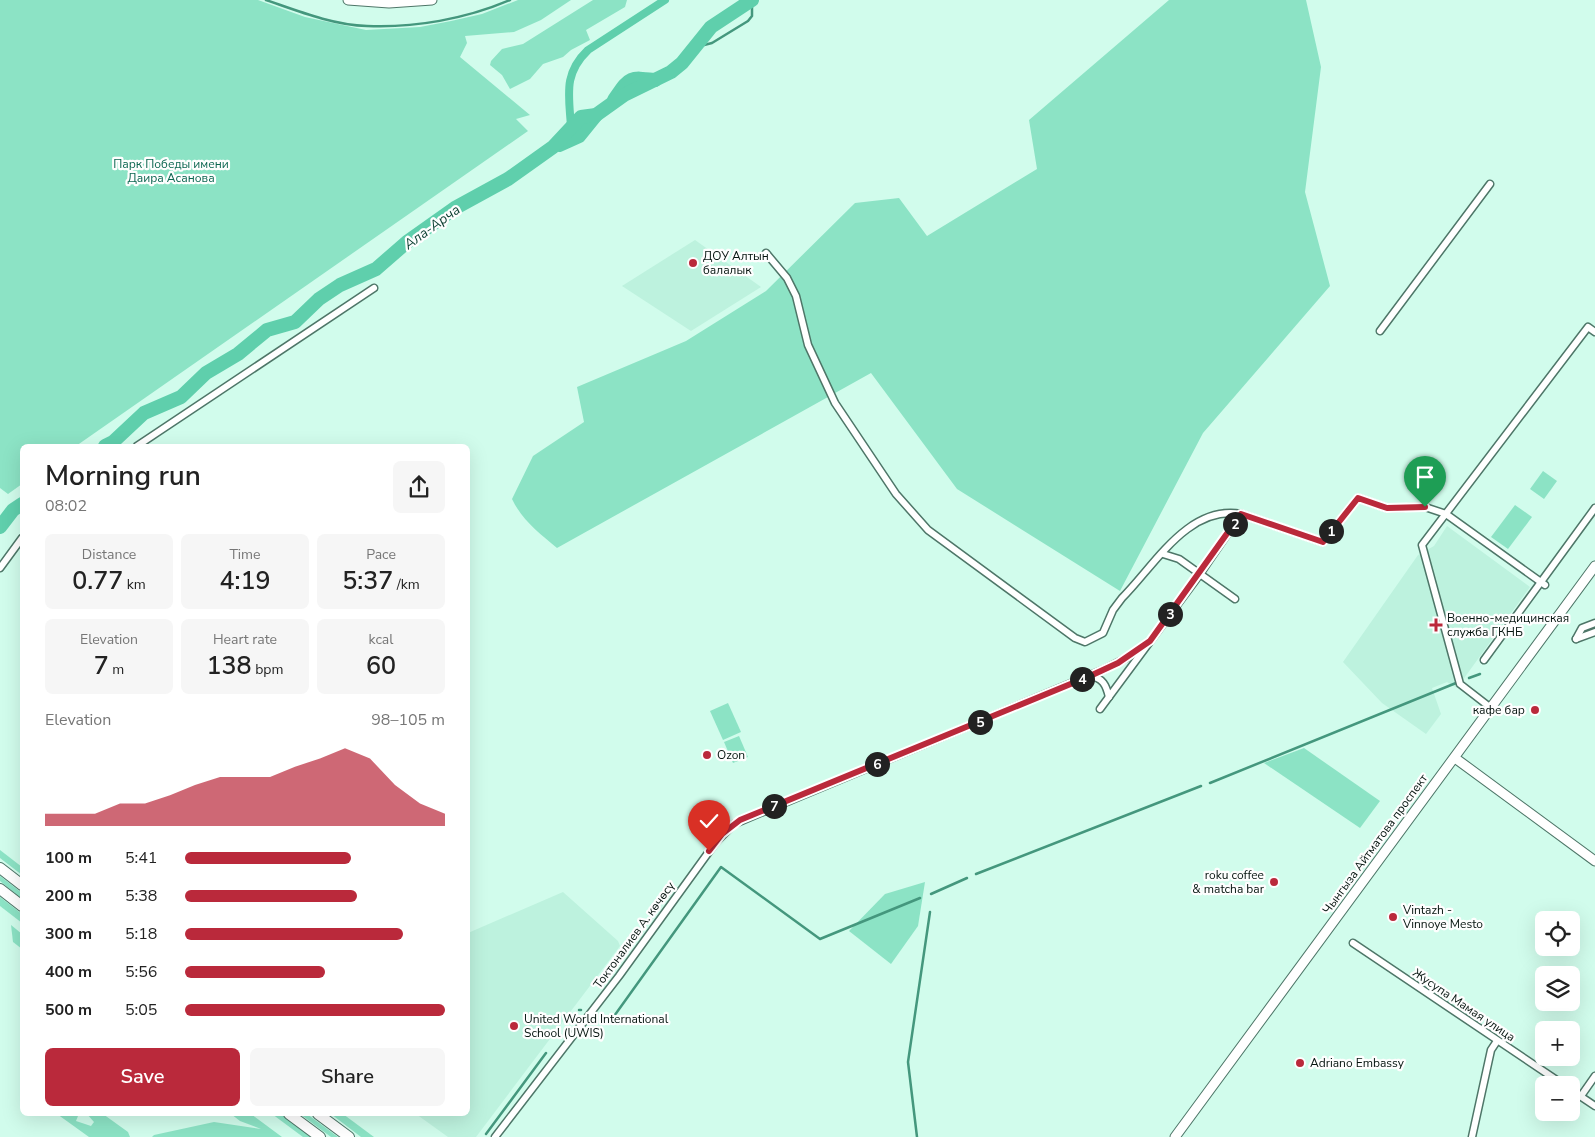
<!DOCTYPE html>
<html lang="en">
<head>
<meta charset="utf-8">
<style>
  body { margin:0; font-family:"Nunito Sans",sans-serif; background:#f6f6f6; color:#222; height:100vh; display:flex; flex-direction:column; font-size:19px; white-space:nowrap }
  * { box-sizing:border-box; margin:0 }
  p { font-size:16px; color:#767676 }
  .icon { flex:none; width:28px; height:28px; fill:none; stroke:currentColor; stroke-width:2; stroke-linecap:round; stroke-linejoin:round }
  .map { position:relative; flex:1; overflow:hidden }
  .side { position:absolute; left:20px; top:444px; width:450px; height:672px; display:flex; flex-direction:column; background:#fff; border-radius:8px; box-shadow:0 5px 20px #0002 }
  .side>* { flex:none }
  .tools { position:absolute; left:1535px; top:911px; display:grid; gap:10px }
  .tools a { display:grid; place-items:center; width:45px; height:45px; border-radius:8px; background:#fff; box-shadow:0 5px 20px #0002; font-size:25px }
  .pin { position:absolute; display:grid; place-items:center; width:42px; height:42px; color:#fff; margin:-51px -21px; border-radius:50% 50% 50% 0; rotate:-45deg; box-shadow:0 0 5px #0007 }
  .pin .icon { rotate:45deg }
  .km { position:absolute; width:25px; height:25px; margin:-12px; border-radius:50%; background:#222; color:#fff; font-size:14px; line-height:25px; text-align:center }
  .round { display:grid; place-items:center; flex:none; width:52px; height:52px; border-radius:8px; background:#f6f6f6 }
  .overview { display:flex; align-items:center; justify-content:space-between; height:85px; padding:0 25px }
  h1 { font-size:28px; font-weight:600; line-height:38px }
  .metrics { display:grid; grid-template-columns:repeat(3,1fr); gap:8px; height:85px; padding:5px 25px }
  .metrics div { display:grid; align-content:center; border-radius:8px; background:#f6f6f6; text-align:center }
  .metrics b { font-size:25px; font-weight:600 }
  .metrics small { font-size:14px; font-weight:400 }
  .metrics p { font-size:14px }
  .chart { height:140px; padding:10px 25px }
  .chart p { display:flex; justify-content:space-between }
  .chart svg { width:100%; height:90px; margin-top:5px; fill:#ba293b; opacity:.7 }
  .action { display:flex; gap:10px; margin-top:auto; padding:10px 25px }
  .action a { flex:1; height:58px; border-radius:8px; background:#ba293b; color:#fff; font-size:20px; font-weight:600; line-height:58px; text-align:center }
  .action a+a { background:#f6f6f6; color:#222 }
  ul { padding:0 25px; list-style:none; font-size:16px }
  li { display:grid; grid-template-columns:80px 60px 1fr; align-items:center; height:38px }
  li i { height:12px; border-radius:6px; background:#ba293b }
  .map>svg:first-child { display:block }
</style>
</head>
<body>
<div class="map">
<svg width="1595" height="1137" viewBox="0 0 1595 1137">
  <rect width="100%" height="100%" fill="#d1fcec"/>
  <!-- built -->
  <g fill="#bdf2de">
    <polygon points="695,240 761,287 691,331 622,286"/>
    <polygon points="1447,526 1530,587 1457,688 1447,682 1432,688 1441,714 1426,734 1382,703 1343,662 1418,555 1434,546"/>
    <polygon points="563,892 618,941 620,946 476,1137 448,1137 416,1114 468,1114 468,933"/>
  </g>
  <!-- green -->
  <g fill="#8ce3c5">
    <polygon points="0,0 258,0 305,17 366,30 420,27 451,21 482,14 518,0 571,0 541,20 514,32 465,36 467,43 460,57 530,115 516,119 528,131 76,446 22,446 22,484 8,494 0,488"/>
    <polygon points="593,0 627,0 625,7 586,30 590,40 571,50 563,57 543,64 530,79 510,89 502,75 490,65 491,61 502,49 523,44"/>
    <path d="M 1169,0 L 1306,0 L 1321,67 L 1305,192 L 1330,286 L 1203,433 L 1120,591 L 957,489 L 871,373 L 557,548 C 539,533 522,520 512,499 L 533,456 L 584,422 L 577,387 L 686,341 L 766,291 L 855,203 L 899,198 L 927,236 L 1037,169 L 1029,120 Z"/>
    <polygon points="1543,471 1557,481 1544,499 1530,489"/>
    <polygon points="1515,505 1532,517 1508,549 1491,537"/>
    <polygon points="728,703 741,732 723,740 710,711"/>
    <polygon points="739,736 748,757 733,763 724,742"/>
    <polygon points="1304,748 1380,801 1360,828 1264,763"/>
    <polygon points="0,850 22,867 22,875 0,858"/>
    <polygon points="0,876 22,893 22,899 0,881"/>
    <polygon points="925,882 918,926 891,964 849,931 885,894"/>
    <polygon points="0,897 22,914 22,923 0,906"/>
    <polygon points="11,925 22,934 22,949 13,942"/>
    <polygon points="57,1114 84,1114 78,1116 76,1121 91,1126 94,1122 87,1114 103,1114 128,1132 130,1137 89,1137"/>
    <polygon points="231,1114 251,1114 282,1137 152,1137 154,1135 214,1122 261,1129 240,1121"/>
    <polygon points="272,1114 281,1114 311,1137 303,1137"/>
    <polygon points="300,1114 307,1114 338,1137 331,1137"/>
    <polygon points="331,1114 343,1114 374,1137 361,1137"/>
  </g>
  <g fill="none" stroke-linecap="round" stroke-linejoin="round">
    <!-- stream -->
    <g stroke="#44977d" stroke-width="2.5">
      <path d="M 266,0 C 298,11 333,25 367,26 C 414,28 466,19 510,0"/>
      <polyline points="696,47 712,43 748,21 752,16 752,0"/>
      <polyline points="1580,634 1595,628"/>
      <polyline points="1469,678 1480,674"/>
      <polyline points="1210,783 1456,683"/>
      <polyline points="976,874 1201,786"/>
      <polyline points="931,894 967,878"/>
      <polyline points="579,1010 581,1010"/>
      <polyline points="601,1023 612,1019 721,867 820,939 920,898"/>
      <polyline points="486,1134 546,1053"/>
      <polyline points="917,1137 908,1062 930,912"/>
    </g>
    <!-- canal -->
    <path stroke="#5fcfac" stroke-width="8" d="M 571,127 C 569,95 563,74 588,50 L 665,0"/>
    <!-- river -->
    <g stroke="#5fcfac" stroke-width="14">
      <path d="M 614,100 C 630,77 628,77 655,80"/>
      <polyline points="559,145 579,136 596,115"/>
      <polyline points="105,446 113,442 144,413 181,397 206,373 238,354 267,330 295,322 319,299 340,285 376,269 407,242 455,208 508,179 553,147 581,117 596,115 624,95 671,72 682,63 711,27 752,0"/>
      <polyline points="0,527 13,510 22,504"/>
    </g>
    <defs>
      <g id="street">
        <path d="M 766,253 L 787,278 L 796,296 L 808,345 L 835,403 L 896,494 L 928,530 L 1075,638 L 1085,642 L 1103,633 L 1113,610 L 1122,598 C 1155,565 1188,505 1241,514 L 1323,542 L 1358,498 L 1387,508 L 1425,507 L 1446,514 L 1545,585"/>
        <polyline points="1380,331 1490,184"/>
        <polyline points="137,446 374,288"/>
        <polyline points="1163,554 1179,559 1235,599"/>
        <polyline points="0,568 22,538"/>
        <polyline points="1576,639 1582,628 1595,623"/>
        <polyline points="1576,639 1595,632"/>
        <polyline points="1484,660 1595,508"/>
        <path d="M 1090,676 C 1103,678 1106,685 1109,697"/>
        <polyline points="1491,708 1460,684 1422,545 1588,327 1595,332"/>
        <polyline points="1100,709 1200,574 1241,514"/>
        <polyline points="1353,943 1564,1085"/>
        <polyline points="1571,1090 1595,1106"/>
        <polyline points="1581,1096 1595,1076"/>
        <polyline points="495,1137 619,976 716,842 734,824 1105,669 1130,656 1150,641"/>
        <polyline points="1472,1137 1491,1050 1497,1041"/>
      </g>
      <g id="secondary">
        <polyline points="348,0 389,3 432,0"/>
        <polyline points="1455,758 1595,861"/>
        <polyline points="1175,1137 1595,566"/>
      </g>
      <g id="primary">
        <polyline points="0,868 22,885"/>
        <polyline points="0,889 22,906"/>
        <polyline points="289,1114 320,1137"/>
        <polyline points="318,1114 349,1137"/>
      </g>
    </defs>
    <!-- street casing -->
    <use href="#street" stroke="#4e7668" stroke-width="9"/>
    <!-- secondary casing -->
    <use href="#secondary" stroke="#4e7668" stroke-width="11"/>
    <!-- primary casing -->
    <use href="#primary" stroke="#4e7668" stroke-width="12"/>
    <!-- street -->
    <use href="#street" stroke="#fff" stroke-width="6"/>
    <!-- secondary -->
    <use href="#secondary" stroke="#fff" stroke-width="9"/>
    <!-- primary -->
    <use href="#primary" stroke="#fff" stroke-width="10"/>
  </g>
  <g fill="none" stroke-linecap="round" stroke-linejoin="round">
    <defs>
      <polyline id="route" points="709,851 722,834 740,820 1090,676 1118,663 1150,641 1241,514 1323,542 1358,498 1387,508 1425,507"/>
    </defs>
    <!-- route casing -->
    <use href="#route" stroke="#fff" stroke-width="10"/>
    <!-- route -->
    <use href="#route" stroke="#ba293b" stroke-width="6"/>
  </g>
  <!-- markers -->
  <g fill="#ba293b" stroke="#fefefe" stroke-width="2">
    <circle cx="693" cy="263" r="5"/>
    <path d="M1433.5 617.5h5v5h5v5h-5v5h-5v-5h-5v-5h5z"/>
    <circle cx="1535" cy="710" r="5"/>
    <circle cx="707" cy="755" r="5"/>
    <circle cx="1274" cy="882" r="5"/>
    <circle cx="1393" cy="917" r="5"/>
    <circle cx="514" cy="1026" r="5"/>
    <circle cx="1300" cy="1063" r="5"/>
  </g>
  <g text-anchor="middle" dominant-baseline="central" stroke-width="4.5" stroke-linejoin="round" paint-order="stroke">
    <!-- park labels -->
    <g font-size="12" fill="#0b6650" stroke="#fefefe">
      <text x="171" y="164">Парк Победы имени<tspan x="171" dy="14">Даира Асанова</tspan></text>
    </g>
    <!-- poi labels -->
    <g font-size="12" fill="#05140f" stroke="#fefefe" text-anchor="start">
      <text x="703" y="256">ДОУ Алтын<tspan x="703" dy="14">балалык</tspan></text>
      <text x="1447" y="618">Военно-медицинская<tspan x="1447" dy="14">служба ГКНБ</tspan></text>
      <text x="1525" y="710" text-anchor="end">кафе бар</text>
      <text x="717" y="755">Ozon</text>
      <text x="1264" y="875" text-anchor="end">roku coffee<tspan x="1264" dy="14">&amp; matcha bar</tspan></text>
      <text x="1403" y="910">Vintazh -<tspan x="1403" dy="14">Vinnoye Mesto</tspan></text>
      <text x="524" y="1019">United World International<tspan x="524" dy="14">School (UWIS)</tspan></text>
      <text x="1310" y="1063">Adriano Embassy</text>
    </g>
    <!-- street labels -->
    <g font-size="12" fill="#05140f" stroke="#fefefe">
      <text transform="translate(1375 844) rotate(-54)">Чынгыза Айтматова проспект</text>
      <text transform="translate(634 935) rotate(-54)">Токтоналиев А. көчөсү</text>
      <text transform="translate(1464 1005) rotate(34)">Жусупа Мамая улица</text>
    </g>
    <!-- water labels -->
    <g font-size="14" font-style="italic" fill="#093d2f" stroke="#fefefe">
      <text transform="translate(432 227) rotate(-36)">Ала-Арча</text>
    </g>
  </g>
</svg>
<div class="tools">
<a><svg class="icon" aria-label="locate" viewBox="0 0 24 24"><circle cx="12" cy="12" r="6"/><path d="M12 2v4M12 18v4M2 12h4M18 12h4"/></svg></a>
<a><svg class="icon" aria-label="layers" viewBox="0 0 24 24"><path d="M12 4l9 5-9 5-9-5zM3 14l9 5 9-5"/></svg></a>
<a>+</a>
<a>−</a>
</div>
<div class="pin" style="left:1425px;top:507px;background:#1e9e55"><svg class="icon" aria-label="arrive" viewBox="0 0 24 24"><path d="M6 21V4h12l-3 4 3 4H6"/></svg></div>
<div class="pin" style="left:709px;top:851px;background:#d93025"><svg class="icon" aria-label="check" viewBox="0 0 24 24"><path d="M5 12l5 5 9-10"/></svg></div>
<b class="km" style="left:1331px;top:531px">1</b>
<b class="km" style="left:1235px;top:524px">2</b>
<b class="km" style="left:1170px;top:614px">3</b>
<b class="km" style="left:1082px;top:679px">4</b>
<b class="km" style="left:980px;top:722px">5</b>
<b class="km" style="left:877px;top:764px">6</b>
<b class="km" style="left:774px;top:806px">7</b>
<section class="side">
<div class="overview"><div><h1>Morning run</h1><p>08:02</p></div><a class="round"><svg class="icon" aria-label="share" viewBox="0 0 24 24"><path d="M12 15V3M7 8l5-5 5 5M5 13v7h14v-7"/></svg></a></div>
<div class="metrics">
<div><p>Distance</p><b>0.77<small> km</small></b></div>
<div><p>Time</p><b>4:19</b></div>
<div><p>Pace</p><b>5:37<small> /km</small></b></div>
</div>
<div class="metrics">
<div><p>Elevation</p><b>7<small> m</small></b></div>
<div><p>Heart rate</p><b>138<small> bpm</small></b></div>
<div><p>kcal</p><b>60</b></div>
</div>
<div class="chart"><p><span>Elevation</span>98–105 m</p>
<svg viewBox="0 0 160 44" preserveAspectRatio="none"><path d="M0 44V38L10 38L20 38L30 33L40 33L50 29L60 24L70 20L80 20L90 20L100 15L110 11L120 6L130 11L140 24L150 33L160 38V44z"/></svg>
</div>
<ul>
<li><b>100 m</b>5:41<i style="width:64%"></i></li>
<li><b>200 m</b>5:38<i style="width:66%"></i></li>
<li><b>300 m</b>5:18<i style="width:84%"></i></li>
<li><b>400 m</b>5:56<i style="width:54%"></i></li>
<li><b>500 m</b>5:05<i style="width:100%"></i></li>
</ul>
<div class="action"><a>Save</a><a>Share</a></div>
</section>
</div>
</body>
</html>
